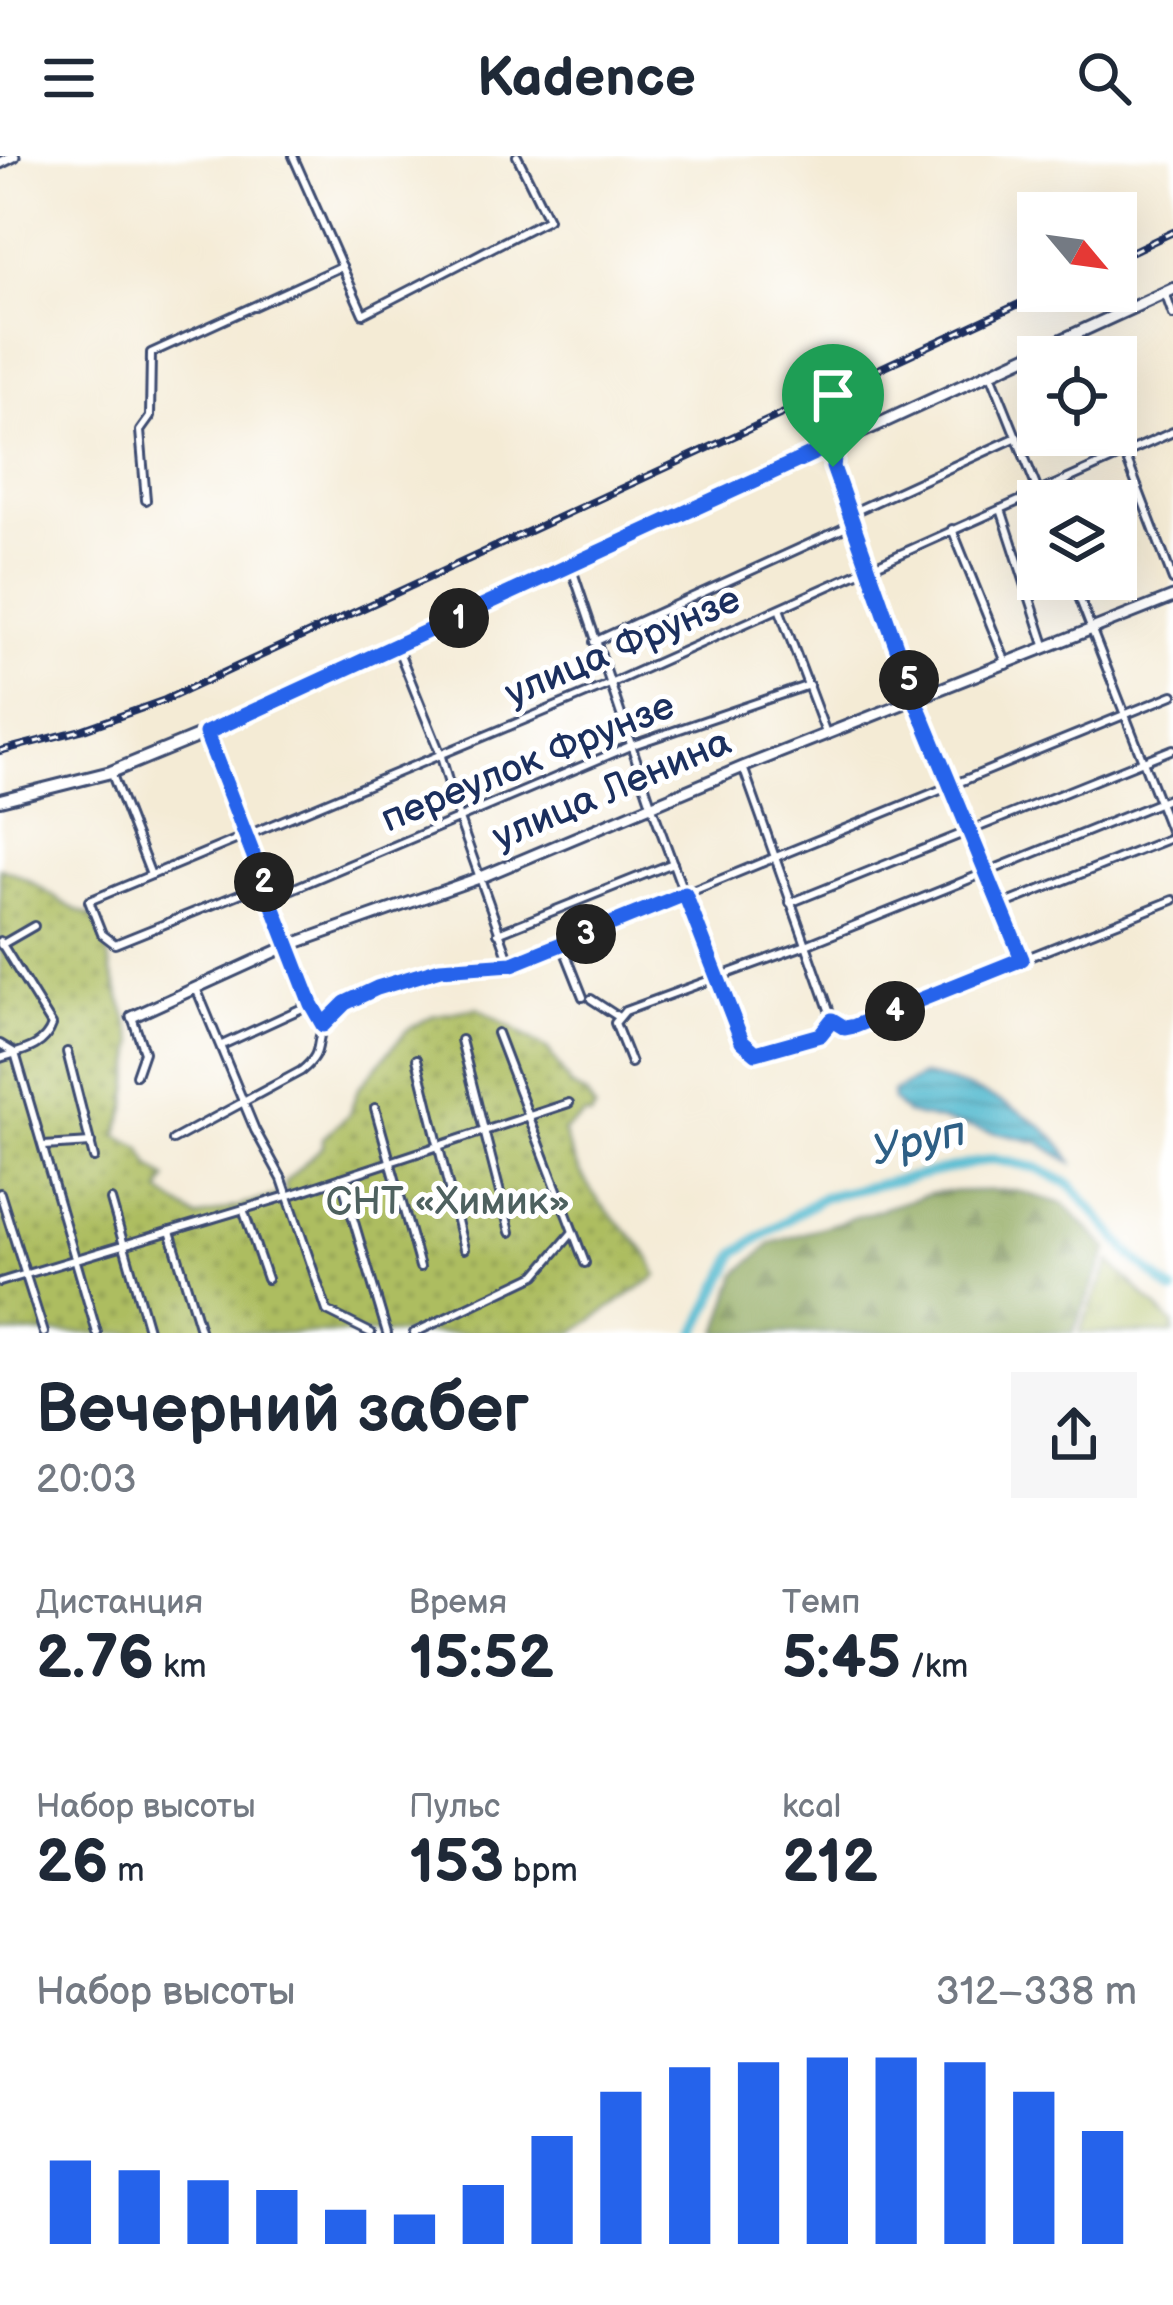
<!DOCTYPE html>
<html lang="ru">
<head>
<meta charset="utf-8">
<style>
  body { margin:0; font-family:"Balsamiq Sans",sans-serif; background:#f6f6f7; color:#1f2937; height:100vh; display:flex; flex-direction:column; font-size:45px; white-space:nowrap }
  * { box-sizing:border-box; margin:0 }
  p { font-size:39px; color:#747a83 }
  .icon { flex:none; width:66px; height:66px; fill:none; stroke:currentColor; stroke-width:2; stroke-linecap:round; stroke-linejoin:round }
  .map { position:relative; height:1177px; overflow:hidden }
  .drawer { display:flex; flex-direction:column; background:#fff; flex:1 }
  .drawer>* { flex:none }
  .needle { width:78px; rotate:119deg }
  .tools { position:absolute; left:1017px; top:36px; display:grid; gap:24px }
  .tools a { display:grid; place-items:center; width:120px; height:120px; border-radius:0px; background:#fff; box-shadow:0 12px 48px #0002; font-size:60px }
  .pin { position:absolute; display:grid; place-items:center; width:102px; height:102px; color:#fff; margin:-123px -51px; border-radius:50% 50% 50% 0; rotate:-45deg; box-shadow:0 0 12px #0007 }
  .pin .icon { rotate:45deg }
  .km { position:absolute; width:60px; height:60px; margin:-30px; border-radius:50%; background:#222; color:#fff; font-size:33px; line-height:60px; text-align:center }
  .round { display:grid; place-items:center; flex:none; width:126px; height:126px; border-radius:0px; background:#f6f6f7 }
  .head { display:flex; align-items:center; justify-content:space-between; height:204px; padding:0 36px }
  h1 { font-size:66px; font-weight:800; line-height:90px }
  .metrics { display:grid; grid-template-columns:repeat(3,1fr); gap:18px; height:204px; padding:12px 36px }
  .metrics div { display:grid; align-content:center }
  .metrics b { font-size:60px; font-weight:800 }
  .metrics small { font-size:33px; font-weight:400 }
  .metrics p { font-size:33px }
  .chart { height:336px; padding:24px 36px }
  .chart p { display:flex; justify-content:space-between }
  .chart svg { width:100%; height:216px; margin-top:12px; stroke:#2563eb; stroke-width:6 }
  header { display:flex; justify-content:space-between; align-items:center; height:156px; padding:0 36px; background:#fff; font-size:54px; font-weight:800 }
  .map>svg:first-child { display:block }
</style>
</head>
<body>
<header><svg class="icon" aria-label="menu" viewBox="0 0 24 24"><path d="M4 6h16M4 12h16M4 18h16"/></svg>Kadence<svg class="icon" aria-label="search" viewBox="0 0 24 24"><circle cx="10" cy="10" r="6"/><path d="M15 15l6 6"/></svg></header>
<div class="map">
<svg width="1173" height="1177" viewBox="0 0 1173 1177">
  <defs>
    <pattern id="grass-tufts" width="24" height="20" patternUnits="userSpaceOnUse" patternTransform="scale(3)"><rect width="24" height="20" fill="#adbd60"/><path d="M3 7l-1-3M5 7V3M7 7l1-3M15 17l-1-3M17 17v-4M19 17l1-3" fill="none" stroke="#8c9a52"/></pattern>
    <pattern id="forest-firs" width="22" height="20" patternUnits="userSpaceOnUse" patternTransform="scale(3)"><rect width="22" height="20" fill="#8aa456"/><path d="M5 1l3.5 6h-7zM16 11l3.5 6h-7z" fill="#70864a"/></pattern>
    <pattern id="garden-dots" width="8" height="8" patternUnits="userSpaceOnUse" patternTransform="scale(3)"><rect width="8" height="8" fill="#adbd60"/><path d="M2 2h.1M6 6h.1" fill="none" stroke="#8c9a52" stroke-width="1.8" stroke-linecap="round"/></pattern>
    <pattern id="water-rules" width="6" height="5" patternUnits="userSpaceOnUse" patternTransform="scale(3)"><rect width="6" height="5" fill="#50b8ce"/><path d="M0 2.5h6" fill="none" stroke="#4296aa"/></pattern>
  </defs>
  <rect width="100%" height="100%" fill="#fff"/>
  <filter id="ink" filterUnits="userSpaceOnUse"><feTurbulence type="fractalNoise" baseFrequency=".00833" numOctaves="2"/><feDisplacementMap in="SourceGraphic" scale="24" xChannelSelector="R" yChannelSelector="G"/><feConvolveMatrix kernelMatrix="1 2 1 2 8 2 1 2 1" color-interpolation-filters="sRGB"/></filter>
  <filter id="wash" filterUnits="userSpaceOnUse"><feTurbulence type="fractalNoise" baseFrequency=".004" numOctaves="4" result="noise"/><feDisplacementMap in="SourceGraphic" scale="48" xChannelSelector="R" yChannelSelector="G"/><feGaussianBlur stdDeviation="2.7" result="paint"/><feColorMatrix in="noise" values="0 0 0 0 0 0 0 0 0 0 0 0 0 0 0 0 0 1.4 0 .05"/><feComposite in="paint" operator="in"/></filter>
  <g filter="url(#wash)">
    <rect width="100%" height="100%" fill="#f4ebd5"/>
    <!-- grass -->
    <polygon fill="url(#grass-tufts)" stroke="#64765f" stroke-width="3" points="1110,1106 1173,1168 1173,1177 1079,1177"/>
    <!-- forest -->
    <polygon fill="url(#forest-firs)" stroke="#526a5a" stroke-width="3" points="1013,1034 1064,1048 1108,1093 1073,1177 718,1177 737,1118 772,1087 936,1036"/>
    <!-- garden -->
    <path fill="url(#garden-dots)" stroke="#64765f" stroke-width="3" d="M 0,712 C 38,723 56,749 92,760 L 107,790 L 111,814 L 135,886 L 127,949 L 117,980 L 141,992 L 150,1010 L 167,1023 L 160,1036 L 197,1062 L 278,1039 L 286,1040 L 285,1026 L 323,990 L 323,982 L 349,958 L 358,933 L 407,874 L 432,860 L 477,852 L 548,894 L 571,930 L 586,939 L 595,953 L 591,960 L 585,959 L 563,975 C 570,1000 587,1032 605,1052 C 625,1075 648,1090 657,1120 L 573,1177 L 0,1177 Z"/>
    <!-- water -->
    <path fill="url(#water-rules)" stroke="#367496" stroke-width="3" d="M 922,920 C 969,927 1052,961 1072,1007 L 1038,986 L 905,957 L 893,944 L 892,936 Z"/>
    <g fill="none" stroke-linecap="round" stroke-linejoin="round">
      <!-- river -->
      <polyline stroke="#50b8ce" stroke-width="10" points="696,1177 737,1096 823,1041 992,1003 1037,1012 1071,1029 1131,1099 1173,1136"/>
    </g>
  </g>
  <g filter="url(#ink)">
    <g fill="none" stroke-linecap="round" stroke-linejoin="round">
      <defs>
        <g id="street">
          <polyline points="293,0 363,158 548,63 517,0"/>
          <polyline points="1165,137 1173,159"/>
          <polyline points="991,218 1042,345"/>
          <polyline points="836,291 833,311 840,331 916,546 1022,803"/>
          <polyline points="1124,296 1173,424"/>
          <polyline points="146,344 140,275 150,261 151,197 342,110"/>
          <polyline points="1001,353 1046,492"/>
          <polyline points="849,358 1017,281"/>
          <polyline points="952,373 1007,509"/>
          <polyline points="571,410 652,651 716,824 748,894 756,897 820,879 832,864 845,872 855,870 1173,744"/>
          <polyline points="1072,423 1173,682"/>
          <polyline points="780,455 826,577"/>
          <polyline points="594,486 853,368"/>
          <polyline points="397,491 440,597 459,663 511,809"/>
          <polyline points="743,611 832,862"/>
          <polyline points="111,616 151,719"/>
          <polyline points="264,728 115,788 102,778 89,745 610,528 1173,276"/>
          <polyline points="271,742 630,590 809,529"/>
          <polyline points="790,747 1173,593"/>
          <polyline points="1000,750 1173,681"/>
          <polyline points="498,777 673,707"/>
          <path d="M 0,785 L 52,869 C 44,892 22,895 0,902"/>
          <polyline points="562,788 583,841"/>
          <polyline points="1,789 34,770"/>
          <polyline points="290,789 311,848 323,869"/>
          <polyline points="196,832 255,974 282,1023 327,1155 371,1177"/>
          <polyline points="591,843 617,860"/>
          <polyline points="132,861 144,896 136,919"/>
          <polyline points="497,877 585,1107"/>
          <polyline points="461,884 510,1076"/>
          <polyline points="0,888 15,897 97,1177"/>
          <polyline points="222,889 311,848"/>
          <polyline points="67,896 94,1002"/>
          <polyline points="417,903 464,1093"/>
          <polyline points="631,907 615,867 625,855 806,789 1173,641"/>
          <polyline points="375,952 420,1111"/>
          <path d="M 173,984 L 301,915 C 326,895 313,888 325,867 C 351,822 464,808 511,809 L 1173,539"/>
          <polyline points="44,990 91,987"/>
          <polyline points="341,1022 387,1177"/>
          <polyline points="0,1037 44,1177"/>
          <polyline points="111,1044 149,1177"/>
          <polyline points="243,1053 267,1123"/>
          <polyline points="170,1075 201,1177"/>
          <polyline points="0,1126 287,1040 569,947"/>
          <polyline points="414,1177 536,1119 572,1077"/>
        </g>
        <g id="secondary">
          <polyline points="0,7 14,0"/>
          <polyline points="206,577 290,789"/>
          <polyline points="132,861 290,789 479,722 743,611 1173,441"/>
        </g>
        <polyline id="primary" points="0,644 111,616 206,577 1173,133"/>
      </defs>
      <!-- street casing -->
      <use href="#street" stroke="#3c4b70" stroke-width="12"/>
      <!-- secondary casing -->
      <use href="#secondary" stroke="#3c4b70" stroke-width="15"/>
      <!-- primary casing -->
      <use href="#primary" stroke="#3c4b70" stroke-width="16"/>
      <!-- street -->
      <use href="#street" stroke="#fff" stroke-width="6"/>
      <!-- secondary -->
      <use href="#secondary" stroke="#fff" stroke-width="9"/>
      <!-- primary -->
      <use href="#primary" stroke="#fff" stroke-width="10"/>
      <defs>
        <g id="rail">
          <polyline points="1116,103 1173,76"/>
          <polyline points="0,595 81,574 165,544 1047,135"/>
        </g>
      </defs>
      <!-- rail casing -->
      <use href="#rail" stroke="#1b2f5e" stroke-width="8"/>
      <!-- rail -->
      <use href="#rail" stroke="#fff" stroke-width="3" stroke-dasharray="9" stroke-linecap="butt"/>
    </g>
  </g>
  <g fill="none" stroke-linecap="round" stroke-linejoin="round" filter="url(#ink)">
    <defs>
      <polygon id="route" points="836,287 833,311 916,546 1022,803 855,870 845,872 832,864 820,879 756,897 742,885 685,738 512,808 440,813 377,832 345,847 323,869 311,848 206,577"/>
    </defs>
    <!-- route casing -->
    <use href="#route" stroke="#fff" stroke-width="24"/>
    <!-- route -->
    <use href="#route" stroke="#2563eb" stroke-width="15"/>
  </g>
  <g text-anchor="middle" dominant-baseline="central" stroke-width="10" stroke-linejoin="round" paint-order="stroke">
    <!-- street labels -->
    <g font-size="39" fill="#1b2f5e" stroke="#fff">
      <text transform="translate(623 491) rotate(-23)">улица Фрунзе</text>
      <text transform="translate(528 607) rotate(-22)">переулок Фрунзе</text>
      <text transform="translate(612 634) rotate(-23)">улица Ленина</text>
    </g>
    <!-- park labels -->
    <g font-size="39" fill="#4e615f" stroke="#fff">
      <text x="448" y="1046">СНТ «Химик»</text>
    </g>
    <!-- water labels -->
    <g font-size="42" font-style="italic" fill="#2e5f85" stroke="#fff">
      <text transform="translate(919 986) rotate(-13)">Уруп</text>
    </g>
  </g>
</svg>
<div class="tools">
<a><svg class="needle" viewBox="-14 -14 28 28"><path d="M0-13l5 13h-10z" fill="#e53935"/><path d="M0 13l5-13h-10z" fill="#747a83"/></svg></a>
<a><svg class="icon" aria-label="locate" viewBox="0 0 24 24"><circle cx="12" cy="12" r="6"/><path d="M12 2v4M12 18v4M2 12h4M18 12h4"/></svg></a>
<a><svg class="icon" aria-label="layers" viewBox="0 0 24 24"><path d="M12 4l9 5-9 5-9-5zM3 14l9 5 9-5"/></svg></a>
</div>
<div class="pin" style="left:833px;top:311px;background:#1e9e55"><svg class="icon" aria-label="arrive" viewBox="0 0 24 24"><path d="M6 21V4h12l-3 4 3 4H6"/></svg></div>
<b class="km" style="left:459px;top:462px">1</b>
<b class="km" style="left:264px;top:726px">2</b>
<b class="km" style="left:586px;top:778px">3</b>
<b class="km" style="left:895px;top:855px">4</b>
<b class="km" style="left:909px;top:524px">5</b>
</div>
<section class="drawer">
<div class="head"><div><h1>Вечерний забег</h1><p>20:03</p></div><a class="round"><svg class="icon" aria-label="share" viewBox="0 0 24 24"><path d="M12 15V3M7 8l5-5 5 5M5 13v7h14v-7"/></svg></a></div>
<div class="metrics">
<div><p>Дистанция</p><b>2.76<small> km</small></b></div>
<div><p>Время</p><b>15:52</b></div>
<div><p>Темп</p><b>5:45<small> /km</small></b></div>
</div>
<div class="metrics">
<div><p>Набор высоты</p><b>26<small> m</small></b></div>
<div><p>Пульс</p><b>153<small> bpm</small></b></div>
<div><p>kcal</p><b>212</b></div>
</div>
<div class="chart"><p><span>Набор высоты</span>312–338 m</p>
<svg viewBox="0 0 160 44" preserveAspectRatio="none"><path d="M5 44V27M15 44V29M25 44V31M35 44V33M45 44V37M55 44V38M65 44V32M75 44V22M85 44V13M95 44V8M105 44V7M115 44V6M125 44V6M135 44V7M145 44V13M155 44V21"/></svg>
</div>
</section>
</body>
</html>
